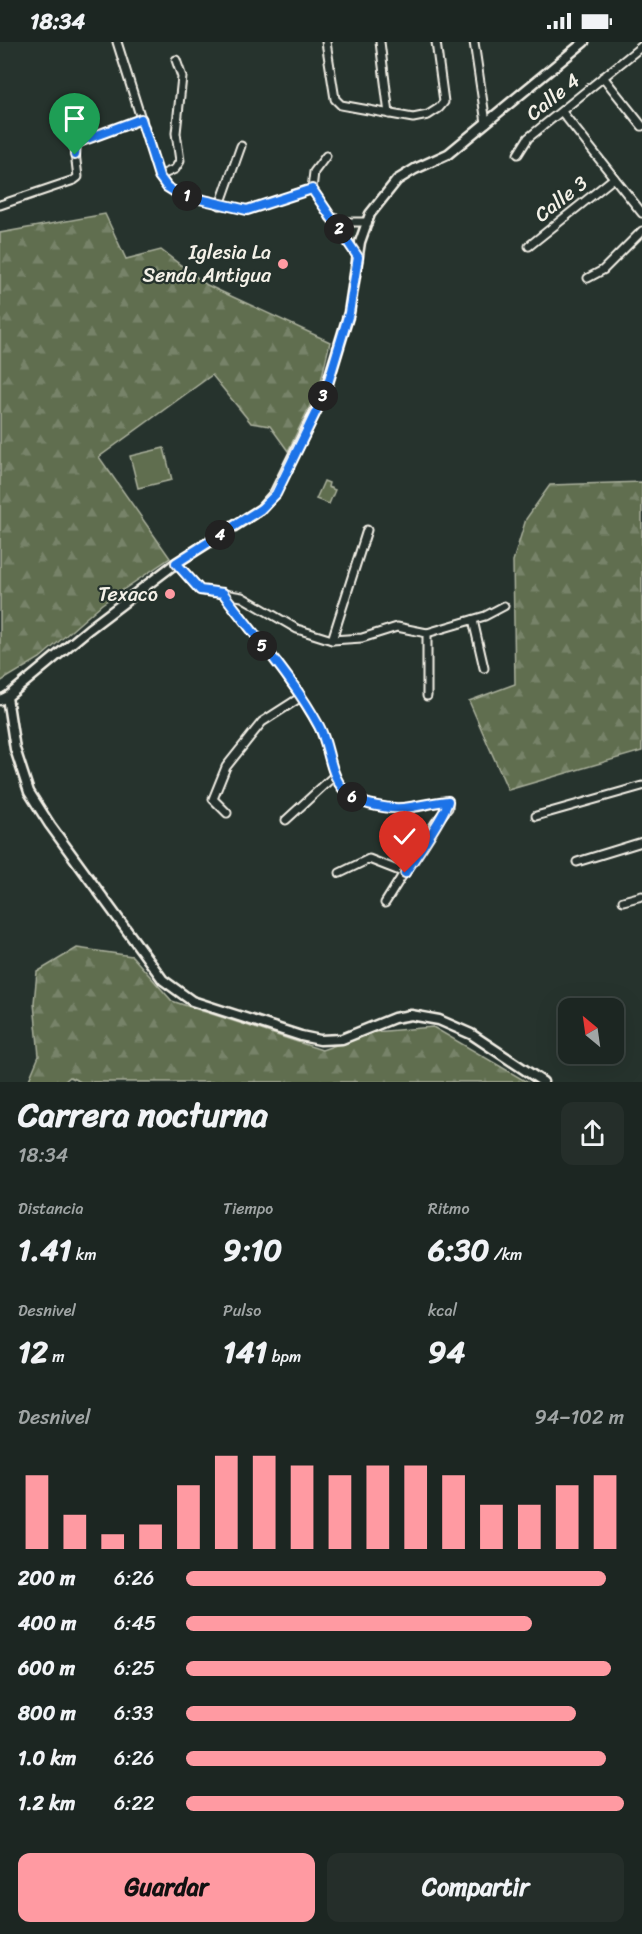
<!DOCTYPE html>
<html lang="es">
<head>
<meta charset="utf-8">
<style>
  body { margin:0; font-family:Sriracha,sans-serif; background:#252e2a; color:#f1f3f6; height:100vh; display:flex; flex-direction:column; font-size:22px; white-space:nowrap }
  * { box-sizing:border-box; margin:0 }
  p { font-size:20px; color:#a0a5a5 }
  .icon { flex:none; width:33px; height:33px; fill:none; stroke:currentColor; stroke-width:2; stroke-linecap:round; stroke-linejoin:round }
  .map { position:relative; height:1040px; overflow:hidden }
  .side { display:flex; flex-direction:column; background:#1c2622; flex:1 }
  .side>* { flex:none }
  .needle { width:39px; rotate:331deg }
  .controls { position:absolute; left:558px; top:956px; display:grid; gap:12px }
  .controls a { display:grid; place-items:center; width:66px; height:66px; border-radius:12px; background:#1c2622; box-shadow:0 6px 24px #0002,0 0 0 2px #3a4340; font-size:30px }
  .pin { position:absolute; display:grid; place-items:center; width:51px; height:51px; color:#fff; margin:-62px -26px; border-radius:50% 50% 50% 0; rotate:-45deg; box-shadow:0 0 6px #0007 }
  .pin .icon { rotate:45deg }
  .km { position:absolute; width:30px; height:30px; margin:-15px; border-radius:50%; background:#222; color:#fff; font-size:16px; line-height:30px; text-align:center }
  .round { display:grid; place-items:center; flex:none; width:63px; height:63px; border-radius:12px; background:#252e2a }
  .summary { display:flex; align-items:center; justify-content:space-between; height:102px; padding:0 18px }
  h1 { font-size:33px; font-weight:700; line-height:45px }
  .stats { display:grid; grid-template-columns:repeat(3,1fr); gap:9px; height:102px; padding:6px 18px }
  .stats div { display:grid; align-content:center }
  .stats b { font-size:30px; font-weight:700 }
  .stats small { font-size:16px; font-weight:400 }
  .stats p { font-size:16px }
  .chart { height:168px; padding:12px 18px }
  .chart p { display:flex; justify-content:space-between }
  .chart svg { width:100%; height:108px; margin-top:6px; stroke:#ff9aa2; stroke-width:6 }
  .action { display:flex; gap:12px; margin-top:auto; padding:12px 18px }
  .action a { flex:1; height:69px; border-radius:12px; background:#ff9aa2; color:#111; font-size:24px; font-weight:700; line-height:69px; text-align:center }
  .action a+a { background:#252e2a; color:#f1f3f6 }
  ul { padding:0 18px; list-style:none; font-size:20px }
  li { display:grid; grid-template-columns:96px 72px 1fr; align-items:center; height:45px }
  li i { height:15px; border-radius:8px; background:#ff9aa2 }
  .status { display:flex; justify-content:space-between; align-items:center; height:42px; padding:0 30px; background:#1c2622; direction:ltr }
  .status svg { height:16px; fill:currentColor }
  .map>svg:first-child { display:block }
</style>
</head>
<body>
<div class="status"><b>18:34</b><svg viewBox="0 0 49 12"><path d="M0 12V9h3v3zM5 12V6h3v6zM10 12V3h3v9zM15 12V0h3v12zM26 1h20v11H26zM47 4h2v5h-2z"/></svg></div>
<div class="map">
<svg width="642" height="1040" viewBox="0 0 642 1040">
  <defs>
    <pattern id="forest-firs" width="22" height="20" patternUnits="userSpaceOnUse" patternTransform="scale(1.5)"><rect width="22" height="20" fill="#606e50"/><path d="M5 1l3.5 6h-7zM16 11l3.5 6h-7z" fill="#778369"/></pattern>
  </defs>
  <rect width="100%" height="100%" fill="#26332d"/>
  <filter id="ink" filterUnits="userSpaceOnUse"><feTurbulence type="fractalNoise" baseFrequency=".0167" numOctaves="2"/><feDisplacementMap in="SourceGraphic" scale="12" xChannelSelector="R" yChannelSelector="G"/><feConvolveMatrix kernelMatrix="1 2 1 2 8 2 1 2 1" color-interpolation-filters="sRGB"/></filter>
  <g filter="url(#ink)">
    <!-- green -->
    <g fill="#606e50" stroke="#aab09c" stroke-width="1.5">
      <polygon points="164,406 172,438 138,446 130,414"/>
      <polygon points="324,439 329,441 328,445 335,448 329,462 316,457"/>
    </g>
    <!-- forest -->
    <g fill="url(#forest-firs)" stroke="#aab09c" stroke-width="1.5">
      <polygon points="105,172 126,217 161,208 207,243 330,300 320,343 288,409 270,384 251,381 212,333 99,415 170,516 102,562 40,616 0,640 0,191"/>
      <polygon points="642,440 642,709 508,748 469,659 515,642 513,519 526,477 550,443"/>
      <polygon points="77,906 132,914 172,959 322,1008 374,990 433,985 527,1040 81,1040 70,1035 64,1040 28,1040 39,1014 34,961 37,930"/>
    </g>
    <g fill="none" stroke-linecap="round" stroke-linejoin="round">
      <defs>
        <g id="minor">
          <polyline points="117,0 159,134 167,145 179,152 247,168 312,147"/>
          <polyline points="326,0 335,57 341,63 413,76 428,73 439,66 444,60 436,0"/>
          <polyline points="380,0 389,72"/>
          <polyline points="474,0 486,81"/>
          <polyline points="603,35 642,84"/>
          <polyline points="562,70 642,171"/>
          <polyline points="518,112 528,96 642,4"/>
          <polyline points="326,114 314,130 312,147 358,215"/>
          <polyline points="159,134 175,127 180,119 176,91 182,35 176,18"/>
          <polyline points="0,163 74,138 78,135 74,103 76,101 142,77"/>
          <polyline points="220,163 241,104"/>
          <polyline points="330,175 347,180 366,180"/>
          <polyline points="529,204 614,136"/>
          <polyline points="588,236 603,228 642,189"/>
          <polyline points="176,521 200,548 242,555 297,587 332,598 362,596 397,585 427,591 485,574 504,564"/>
          <path d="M 223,551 C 254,593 295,639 319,685 C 331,706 328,739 351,754 C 363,763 388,767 403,766 C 418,765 433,760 448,759 L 448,766 L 436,780 L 385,861"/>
          <polyline points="473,578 484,626"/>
          <polyline points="332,598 367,488"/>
          <polyline points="427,654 427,591"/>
          <polyline points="227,771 213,757 226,725 262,680 301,655"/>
          <polyline points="536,774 642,744"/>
          <polyline points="286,778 335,733"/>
          <polyline points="577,820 642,800"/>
          <polyline points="340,831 369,817 405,831"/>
          <polyline points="623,859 642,854"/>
        </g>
        <g id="tertiary">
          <polyline points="7,655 15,707 29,750 50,783 163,938 192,959 301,994 320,998 342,997 394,976 411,973 439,978 471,992 543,1040"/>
          <polyline points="0,658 7,655 89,587 176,521 261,467 275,451 325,350 349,271 360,200 370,172 397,138 415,127 448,112 584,0"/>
        </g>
      </defs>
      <!-- minor casing -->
      <use href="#minor" stroke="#f4f1e8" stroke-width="11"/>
      <!-- tertiary casing -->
      <use href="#tertiary" stroke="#f4f1e8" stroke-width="13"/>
      <!-- minor -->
      <use href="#minor" stroke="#26332d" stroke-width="7"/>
      <!-- tertiary -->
      <use href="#tertiary" stroke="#26332d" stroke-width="8"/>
    </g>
  </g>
  <g fill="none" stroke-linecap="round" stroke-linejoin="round" filter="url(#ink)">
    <defs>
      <path id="route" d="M 75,113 L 76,101 L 141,77 L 159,134 L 167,145 L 178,152 L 247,168 L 312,147 L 358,215 L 349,271 L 325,351 L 276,452 L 261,467 L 176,521 L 200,548 L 223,551 C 254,593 295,639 319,684 C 331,706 328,738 351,754 C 363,763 388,767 403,766 C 418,765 433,760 448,759 C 448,768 413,819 405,831"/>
    </defs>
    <!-- route casing -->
    <use href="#route" stroke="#fff" stroke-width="12"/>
    <!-- route -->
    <use href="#route" stroke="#1a73e8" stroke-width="8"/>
  </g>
  <!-- markers -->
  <g fill="#ff9aa2" stroke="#26332d" stroke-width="2">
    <circle cx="283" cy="222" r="6"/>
    <circle cx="170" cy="552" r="6"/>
  </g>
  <g text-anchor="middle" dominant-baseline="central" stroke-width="4.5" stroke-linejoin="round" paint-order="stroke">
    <!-- street labels -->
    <g font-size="20" fill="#f4f1e8" stroke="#26332d">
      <text transform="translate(553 55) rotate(-39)">Calle 4</text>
      <text transform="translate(561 157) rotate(-38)">Calle 3</text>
    </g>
    <!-- poi labels -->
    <g font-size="20" fill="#f4f1e8" stroke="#26332d" text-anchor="end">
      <text x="271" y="210">Iglesia La<tspan x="271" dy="23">Senda Antigua</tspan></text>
      <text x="158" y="552">Texaco</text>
    </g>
  </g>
</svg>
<div class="controls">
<a><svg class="needle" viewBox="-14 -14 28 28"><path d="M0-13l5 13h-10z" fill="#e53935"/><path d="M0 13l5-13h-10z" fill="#a0a5a5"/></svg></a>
</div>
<div class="pin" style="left:75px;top:113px;background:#1e9e55"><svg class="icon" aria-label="arrive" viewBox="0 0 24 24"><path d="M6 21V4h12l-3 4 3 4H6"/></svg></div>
<div class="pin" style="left:405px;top:831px;background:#d93025"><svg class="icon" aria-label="check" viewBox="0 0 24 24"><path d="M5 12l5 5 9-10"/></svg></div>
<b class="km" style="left:187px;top:154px">1</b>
<b class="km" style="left:339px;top:187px">2</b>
<b class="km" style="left:323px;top:354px">3</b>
<b class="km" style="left:220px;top:493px">4</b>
<b class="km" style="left:262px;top:604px">5</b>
<b class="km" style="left:352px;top:755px">6</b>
</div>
<section class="side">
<div class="summary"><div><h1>Carrera nocturna</h1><p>18:34</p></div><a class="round"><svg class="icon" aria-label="share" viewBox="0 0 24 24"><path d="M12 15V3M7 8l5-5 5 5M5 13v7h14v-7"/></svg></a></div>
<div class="stats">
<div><p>Distancia</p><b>1.41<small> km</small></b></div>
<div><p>Tiempo</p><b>9:10</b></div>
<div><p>Ritmo</p><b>6:30<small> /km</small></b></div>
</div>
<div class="stats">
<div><p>Desnivel</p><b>12<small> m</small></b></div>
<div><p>Pulso</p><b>141<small> bpm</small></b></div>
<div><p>kcal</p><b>94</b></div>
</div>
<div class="chart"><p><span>Desnivel</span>94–102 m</p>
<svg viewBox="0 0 160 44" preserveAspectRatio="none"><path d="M5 44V14M15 44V30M25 44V38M35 44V34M45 44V18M55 44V6M65 44V6M75 44V10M85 44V14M95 44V10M105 44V10M115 44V14M125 44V26M135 44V26M145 44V18M155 44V14"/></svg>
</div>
<ul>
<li><b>200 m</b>6:26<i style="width:96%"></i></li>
<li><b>400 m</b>6:45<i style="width:79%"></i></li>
<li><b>600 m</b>6:25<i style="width:97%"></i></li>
<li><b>800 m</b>6:33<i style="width:89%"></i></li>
<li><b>1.0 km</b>6:26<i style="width:96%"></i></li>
<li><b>1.2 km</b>6:22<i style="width:100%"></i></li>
</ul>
<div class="action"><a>Guardar</a><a>Compartir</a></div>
</section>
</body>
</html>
